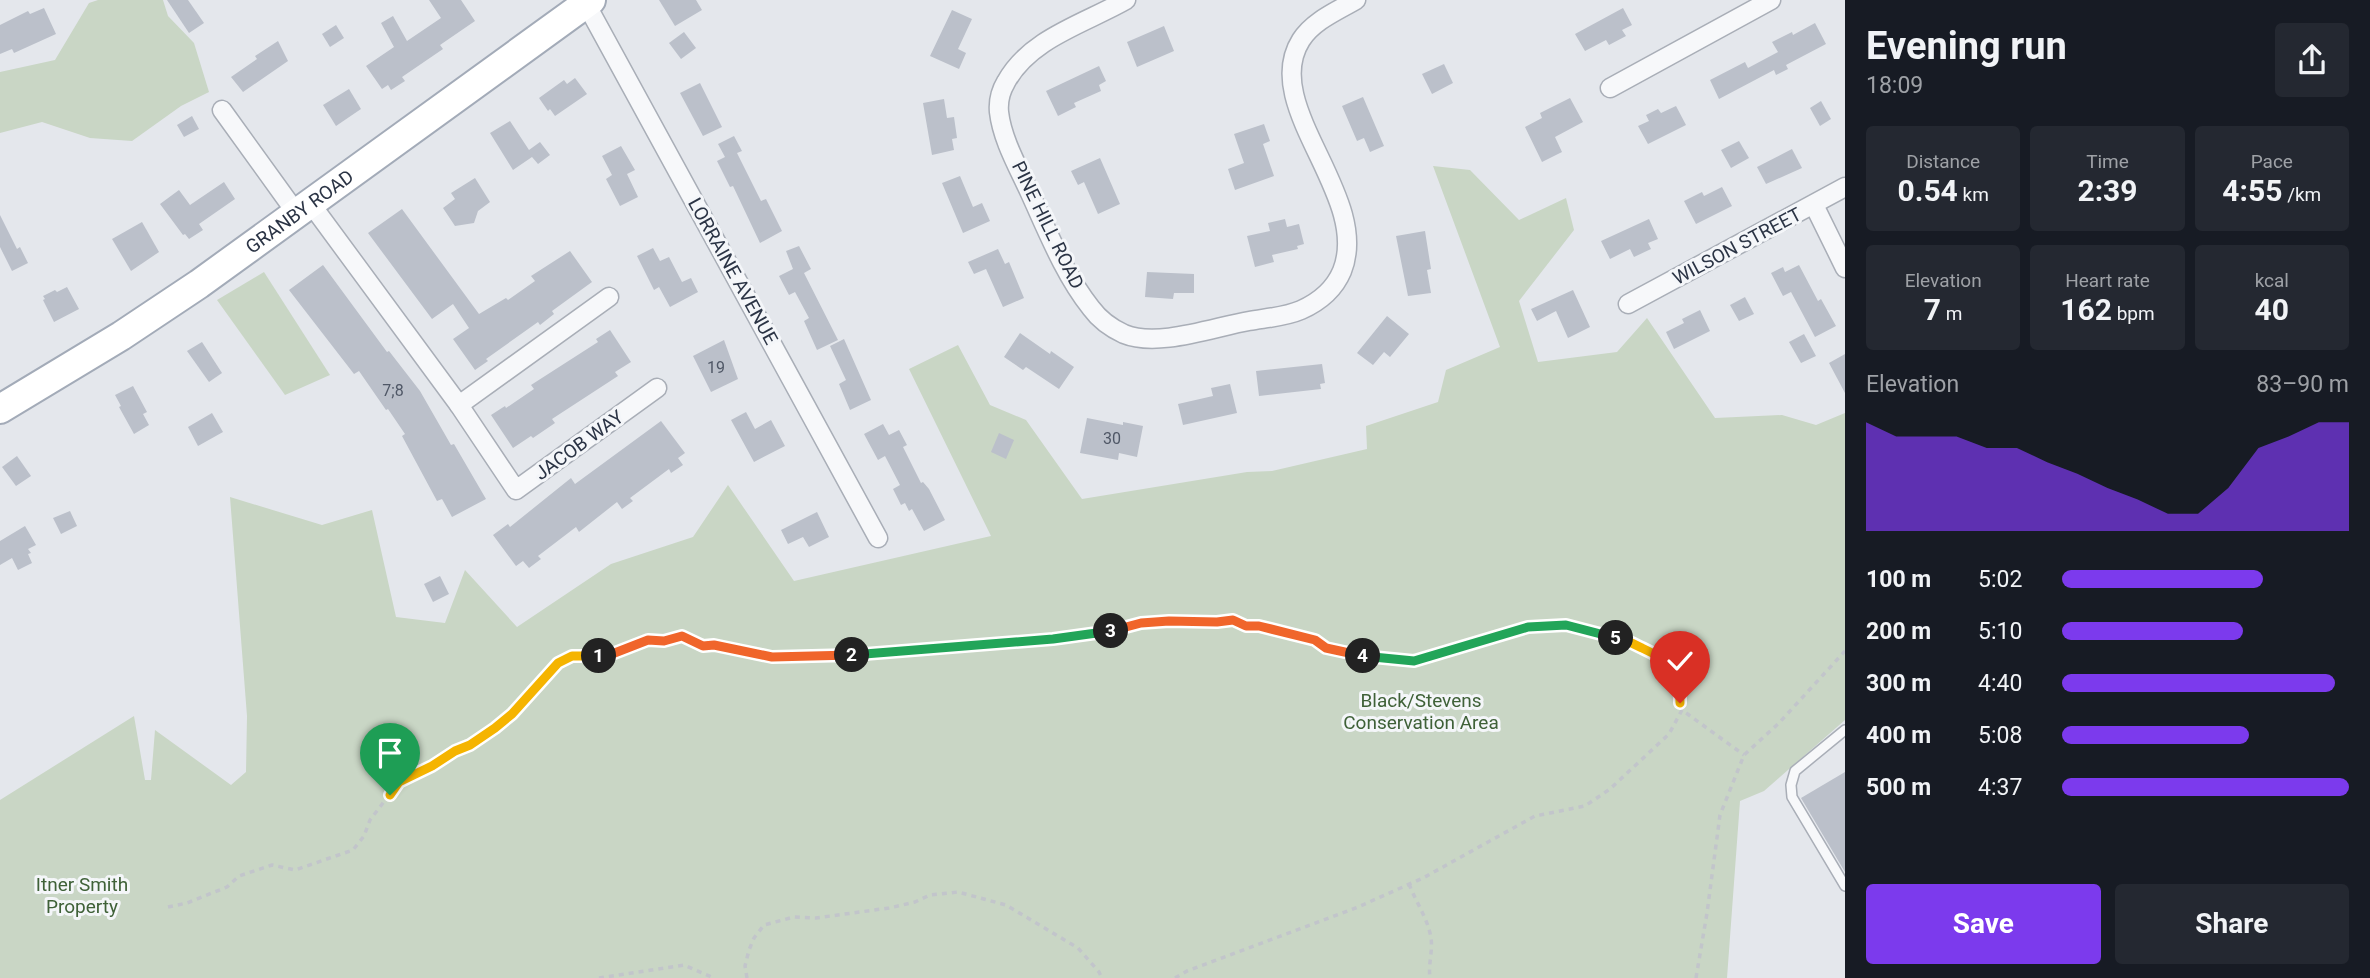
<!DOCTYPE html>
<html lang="en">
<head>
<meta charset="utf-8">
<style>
  body { margin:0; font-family:Roboto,sans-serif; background:#242831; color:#f1f3f6; height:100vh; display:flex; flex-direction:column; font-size:26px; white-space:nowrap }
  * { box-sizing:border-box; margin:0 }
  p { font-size:23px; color:#9ea1a6 }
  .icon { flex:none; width:38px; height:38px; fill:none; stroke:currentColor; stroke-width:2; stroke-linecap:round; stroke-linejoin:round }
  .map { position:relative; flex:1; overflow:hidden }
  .side { display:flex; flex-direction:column; background:#171b24; width:525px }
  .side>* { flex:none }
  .pin { position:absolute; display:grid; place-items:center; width:60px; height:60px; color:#fff; margin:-72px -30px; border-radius:50% 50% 50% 0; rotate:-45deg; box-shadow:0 0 7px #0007 }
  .pin .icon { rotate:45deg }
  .km { position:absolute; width:35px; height:35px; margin:-18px; border-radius:50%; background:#222; color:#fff; font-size:19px; line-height:35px; text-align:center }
  .round { display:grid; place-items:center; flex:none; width:74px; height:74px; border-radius:7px; background:#242831 }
  .head { display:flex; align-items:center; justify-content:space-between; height:119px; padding:0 21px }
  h1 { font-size:38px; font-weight:700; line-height:52px }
  .stats { display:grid; grid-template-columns:repeat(3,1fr); gap:10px; height:119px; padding:7px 21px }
  .stats div { display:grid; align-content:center; border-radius:7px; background:#242831; text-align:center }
  .stats b { font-size:30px; font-weight:700 }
  .stats small { font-size:19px; font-weight:400 }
  .stats p { font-size:19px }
  .chart { height:196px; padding:14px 21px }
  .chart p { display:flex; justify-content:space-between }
  .chart svg { width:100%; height:126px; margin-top:7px; fill:#7c3aed; opacity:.7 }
  .cta { display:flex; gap:14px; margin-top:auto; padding:14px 21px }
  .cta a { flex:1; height:80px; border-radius:7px; background:#7c3aed; color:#fff; font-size:28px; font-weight:700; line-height:80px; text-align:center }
  .cta a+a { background:#242831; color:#f1f3f6 }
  ul { padding:0 21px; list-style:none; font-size:23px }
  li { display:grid; grid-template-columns:112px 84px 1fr; align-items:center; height:52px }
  li i { height:18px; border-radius:9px; background:#7c3aed }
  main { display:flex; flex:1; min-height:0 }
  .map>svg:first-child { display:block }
</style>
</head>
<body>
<main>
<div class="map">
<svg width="1845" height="978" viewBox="0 0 1845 978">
  <rect width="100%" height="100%" fill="#e4e7ec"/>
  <!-- green -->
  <g fill="#c9d6c5">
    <polygon points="98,0 163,0 168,16 194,43 209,92 181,106 132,141 90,138 42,122 0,133 0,72 55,60 89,3"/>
    <polygon points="1433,166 1470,170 1519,220 1566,198 1574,230 1519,301 1538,362 1617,352 1647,318 1715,418 1782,415 1816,425 1845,413 1845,720 1764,791 1740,801 1727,978 0,978 0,800 134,716 145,780 151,780 155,730 231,785 246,772 247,716 230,497 322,525 372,510 396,617 445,623 465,570 517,627 611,564 693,537 728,485 794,581 991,536 909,369 958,345 990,405 1026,420 1082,499 1247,472 1272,471 1367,449 1366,426 1438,402 1446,370 1500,347"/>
    <polygon points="264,272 330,375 285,395 217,300"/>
  </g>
  <!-- building -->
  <g fill="#bbc0ca">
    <polygon points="167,0 188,0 204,23 189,33"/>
    <polygon points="429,0 461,0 475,21 440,45 443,49 402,77 405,81 391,90 388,85 382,89 366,66 394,47 381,23 393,16 407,41 441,18"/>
    <polygon points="659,0 696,0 702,10 675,26"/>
    <polygon points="44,8 56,34 14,53 12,49 0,54 0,25 28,11 30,14"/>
    <polygon points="1623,8 1632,25 1622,30 1626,36 1609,45 1606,40 1585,51 1575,34"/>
    <polygon points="952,10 972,19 958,49 966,53 959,69 930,56"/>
    <polygon points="1815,23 1826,44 1786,65 1788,69 1776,75 1774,70 1719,99 1710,80 1745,62 1748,68 1778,52 1772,42 1792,32 1793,35"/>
    <polygon points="336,25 344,38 330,47 322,34"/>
    <polygon points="1164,26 1174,51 1137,67 1127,42"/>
    <polygon points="684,32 696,48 681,59 669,43"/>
    <polygon points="278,41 288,61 243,92 231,77 257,59 255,56"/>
    <polygon points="1444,64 1453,83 1432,94 1422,74"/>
    <polygon points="1099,66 1106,81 1099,85 1101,91 1074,103 1076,107 1058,116 1046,91"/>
    <polygon points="575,78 587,94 555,116 550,109 548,111 539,98 564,80 567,84"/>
    <polygon points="700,83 722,127 703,136 680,93"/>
    <polygon points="349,89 361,109 336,126 323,105"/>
    <polygon points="1363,97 1384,146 1370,152 1364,138 1357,141 1342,106"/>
    <polygon points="1570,98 1583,122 1555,137 1562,152 1542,162 1525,127 1542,118 1540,113"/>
    <polygon points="944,99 947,118 954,117 957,138 952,139 954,150 932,155 923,103"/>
    <polygon points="1821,101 1831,119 1820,126 1810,108"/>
    <polygon points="1676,106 1686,125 1648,144 1638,126 1649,121 1646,115 1658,109 1661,113"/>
    <polygon points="192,116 199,129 184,137 177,125"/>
    <polygon points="510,121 529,150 540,142 550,155 538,164 532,157 513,170 490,133"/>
    <polygon points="1264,124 1270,141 1263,144 1274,176 1235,190 1228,169 1244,163 1234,134"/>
    <polygon points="734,136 742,151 737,153 761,201 766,199 782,231 760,243 733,186 730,187 717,161 725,157 718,144"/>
    <polygon points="1739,141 1749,158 1731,168 1721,150"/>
    <polygon points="621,146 635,170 627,174 638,197 620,206 606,179 612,175 602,156"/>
    <polygon points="1792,149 1802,168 1766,184 1757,167"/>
    <polygon points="1100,158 1120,204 1098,214 1084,182 1078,185 1071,171"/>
    <polygon points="960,176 973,207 982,203 990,221 963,233 942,183"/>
    <polygon points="475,178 490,202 478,211 474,223 455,226 443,208 455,199 451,193"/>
    <polygon points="224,182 235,199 199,224 203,230 189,239 185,234 183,235 160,204 179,190 190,205"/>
    <polygon points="1722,187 1732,206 1696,224 1684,201 1702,192 1704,196"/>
    <polygon points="402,209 479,314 506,298 508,300 535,281 531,276 570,251 592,282 552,311 554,314 540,325 538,322 486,359 488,361 475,370 453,339 469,328 453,304 432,319 368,233"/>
    <polygon points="0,215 17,249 20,247 28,263 12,271 0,247"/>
    <polygon points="1285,219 1287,227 1299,224 1304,244 1297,246 1298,249 1272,255 1274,262 1255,267 1247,236 1270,231 1268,223"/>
    <polygon points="1649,219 1658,239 1648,243 1651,249 1634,257 1630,249 1610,259 1601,241"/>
    <polygon points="142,222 159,252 131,271 112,239"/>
    <polygon points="1425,231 1431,269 1427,270 1431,293 1408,296 1396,236"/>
    <polygon points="799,246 811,269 804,273 838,340 817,350 804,321 809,318 795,292 789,295 779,276 793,269 786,251"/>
    <polygon points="653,248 660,261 669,257 682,282 691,278 698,292 670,307 659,287 654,290 637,256"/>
    <polygon points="998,249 1005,264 1009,262 1024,298 1003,307 986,269 974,274 968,262"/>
    <polygon points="323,265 387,352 389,351 420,391 451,445 454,444 486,499 452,517 442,499 437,501 402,436 405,434 388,409 386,410 359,371 354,374 289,290"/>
    <polygon points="1799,265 1818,301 1821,299 1836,326 1815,337 1791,292 1783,296 1771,273 1783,267 1785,272"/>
    <polygon points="1147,272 1194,274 1194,293 1174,293 1173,299 1145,297"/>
    <polygon points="67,287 79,309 54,322 43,300 45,299 43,296 55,290 57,292"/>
    <polygon points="1573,290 1590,327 1568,338 1556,311 1537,321 1531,309"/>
    <polygon points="1745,297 1754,314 1739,321 1730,305"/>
    <polygon points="1700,310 1710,331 1674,349 1666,332 1684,323 1682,319"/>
    <polygon points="1387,316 1409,334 1390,357 1384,352 1373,365 1357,353"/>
    <polygon points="610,330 631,362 615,372 618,376 552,419 555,423 533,438 531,436 513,448 491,415 505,406 506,408 534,389 531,385 598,342 596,339"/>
    <polygon points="1020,333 1050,354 1051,351 1074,367 1059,389 1026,367 1023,370 1004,357"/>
    <polygon points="1804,334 1816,356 1801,363 1789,342"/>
    <polygon points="844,339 871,400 850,410 839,384 846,380 830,346"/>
    <polygon points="724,340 738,379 711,392 693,356"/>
    <polygon points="202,342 222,373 209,382 187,351"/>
    <polygon points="1845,354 1845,393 1829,363"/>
    <polygon points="1322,364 1325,383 1320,384 1321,389 1259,396 1256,371"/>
    <polygon points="1230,384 1237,413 1183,425 1178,404 1213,396 1211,388"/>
    <polygon points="133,386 147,412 143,414 149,425 134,434 119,407 121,406 115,395"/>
    <polygon points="746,412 755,429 771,420 785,446 754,462 731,420"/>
    <polygon points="212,413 223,432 198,446 188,427"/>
    <polygon points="1087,418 1123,425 1123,422 1143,426 1137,457 1119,453 1118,460 1080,453"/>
    <polygon points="661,421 685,453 678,458 683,465 671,473 669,469 630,498 633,501 622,509 617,502 579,532 576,527 538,556 541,559 529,568 523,561 516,566 493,535 508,524 510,527 571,478 575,484"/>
    <polygon points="883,424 889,435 899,430 907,445 903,447 921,483 923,482 929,489 945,520 924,531 912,509 909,511 905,503 901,505 893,489 900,485 885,456 878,460 864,434"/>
    <polygon points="999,433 1014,440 1006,459 991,452"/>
    <polygon points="17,456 31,476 16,486 2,467"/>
    <polygon points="70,511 77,526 61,534 53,518"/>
    <polygon points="817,512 829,537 809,547 803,537 788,544 781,530"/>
    <polygon points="25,526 36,545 28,549 31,553 28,554 32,563 18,570 12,558 0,565 0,541"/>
    <polygon points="440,576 449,594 433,602 424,584"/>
    <polygon points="1845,772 1845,872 1801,798"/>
  </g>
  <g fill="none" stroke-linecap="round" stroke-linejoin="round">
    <defs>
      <polyline id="lane" points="1845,730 1795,771 1791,785 1792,797 1845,886"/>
      <g id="street">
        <polyline points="584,0 878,538"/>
        <path d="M 1126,0 C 1086,23 1030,38 1006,82 C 1000,92 998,101 999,112 C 1002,139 1018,167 1029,191 C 1047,230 1064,274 1091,308 C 1099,319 1111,328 1124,334 C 1158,348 1214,327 1249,321 C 1266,318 1285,317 1301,310 C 1319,302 1334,290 1342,271 C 1372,196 1259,106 1301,40 C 1313,21 1337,11 1356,0"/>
        <polyline points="1610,88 1771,0"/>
        <polyline points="222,110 297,214"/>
        <polyline points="311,204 459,405 516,490 657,388"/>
        <polyline points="1814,205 1845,268"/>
        <polyline points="1628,304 1845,187"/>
        <polyline points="459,405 609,297"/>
      </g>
      <g id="primary">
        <path id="s1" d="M 0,409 L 121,336 L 199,284 L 591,0"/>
      </g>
    </defs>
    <!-- lane casing -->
    <use href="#lane" stroke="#a9aeb7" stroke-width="12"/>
    <!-- street casing -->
    <use href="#street" stroke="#a9aeb7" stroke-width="21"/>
    <!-- primary casing -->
    <use href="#primary" stroke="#a3abb8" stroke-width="32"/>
    <!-- path -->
    <g stroke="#c2c5cb" stroke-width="3.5" stroke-dasharray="5 5" stroke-linecap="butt">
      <path d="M 1409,884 C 1416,902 1428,919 1431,938 C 1433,951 1428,964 1430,978"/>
      <polyline points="168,907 187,903 227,887 239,876 272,865 295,870 353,850 364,836 370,820 399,782 432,766 455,751 470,745 495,728 512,714 558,663 572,656 593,655 603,657 639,642 648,640 664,641 682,636 703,646 714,645 744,653 756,653 772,657 806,658 1053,639 1112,630 1141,623 1233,620 1246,626 1259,626 1315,640 1326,648 1338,650 1377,658 1414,661 1528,627 1566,625 1622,639 1665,660 1673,670 1680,688 1680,703"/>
      <polyline points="599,978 684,965 714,978"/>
      <polyline points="747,978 745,966 749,950 754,938 764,925 794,917 816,918 889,908 915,902 930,895 958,892 1006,905 1078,948 1099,972 1102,978"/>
      <polyline points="1175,978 1187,971 1358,907 1423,878 1535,816 1585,806 1610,789 1669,734 1682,710 1744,755"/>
      <polyline points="1696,978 1707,913 1720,815 1744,755 1779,723 1845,651"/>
    </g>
    <!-- lane -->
    <use href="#lane" stroke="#f7f8fa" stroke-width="9"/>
    <!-- street -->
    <use href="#street" stroke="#f7f8fa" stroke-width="18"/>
    <!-- primary -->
    <use href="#primary" stroke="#fff" stroke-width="28"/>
  </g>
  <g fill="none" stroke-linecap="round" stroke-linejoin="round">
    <defs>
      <polyline id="split-1" points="390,795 399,782 432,766 455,751 470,745 495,728 512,714 558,663 572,656 599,656"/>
      <polyline id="split-2" points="599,656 612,654 648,640 664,641 682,636 703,646 714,645 772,657 852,655"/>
      <polyline id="split-3" points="852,655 1053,639 1111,631"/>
      <polyline id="split-4" points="1111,631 1141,623 1169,621 1217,622 1233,620 1246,626 1259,626 1315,640 1326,648 1363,656"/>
      <polyline id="split-5" points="1363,656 1414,661 1528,627 1566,625 1616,638"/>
      <path id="split-6" d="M 1616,638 C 1625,639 1634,644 1642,648 C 1669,660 1681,673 1680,703"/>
    </defs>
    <!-- split-1 casing -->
    <use href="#split-1" stroke="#fff" stroke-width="14"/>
    <!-- split-2 casing -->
    <use href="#split-2" stroke="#fff" stroke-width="14"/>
    <!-- split-3 casing -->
    <use href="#split-3" stroke="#fff" stroke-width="14"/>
    <!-- split-4 casing -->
    <use href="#split-4" stroke="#fff" stroke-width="14"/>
    <!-- split-5 casing -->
    <use href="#split-5" stroke="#fff" stroke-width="14"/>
    <!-- split-6 casing -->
    <use href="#split-6" stroke="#fff" stroke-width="14"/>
    <!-- split-1 -->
    <use href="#split-1" stroke="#f5b400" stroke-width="9"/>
    <!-- split-2 -->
    <use href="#split-2" stroke="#f0652b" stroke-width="9"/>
    <!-- split-3 -->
    <use href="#split-3" stroke="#22a559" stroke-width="9"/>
    <!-- split-4 -->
    <use href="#split-4" stroke="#f0652b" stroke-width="9"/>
    <!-- split-5 -->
    <use href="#split-5" stroke="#22a559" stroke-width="9"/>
    <!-- split-6 -->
    <use href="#split-6" stroke="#f5b400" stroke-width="9"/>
  </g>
  <g text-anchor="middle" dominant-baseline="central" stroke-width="6" stroke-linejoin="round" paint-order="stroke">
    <!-- number labels -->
    <g font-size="16" fill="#4f5766">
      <text x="716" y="367">19</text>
      <text x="393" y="390">7;8</text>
      <text x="1112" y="438">30</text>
    </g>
    <!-- street labels -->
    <g font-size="19" fill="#2b3445" stroke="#f4f6f9">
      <text stroke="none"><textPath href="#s1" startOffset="359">GRANBY ROAD</textPath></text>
      <text transform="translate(1048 225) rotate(64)">PINE HILL ROAD</text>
      <text transform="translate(1737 246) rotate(-28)">WILSON STREET</text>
      <text transform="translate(733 271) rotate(61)">LORRAINE AVENUE</text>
      <text transform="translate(579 445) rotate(-36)">JACOB WAY</text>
    </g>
    <!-- park labels -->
    <g font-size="19" fill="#3f6138" stroke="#f4f6f9">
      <text x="1421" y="700">Black/Stevens<tspan x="1421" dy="22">Conservation Area</tspan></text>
      <text x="82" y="884">Itner Smith<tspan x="82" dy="22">Property</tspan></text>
    </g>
  </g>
</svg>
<div class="pin" style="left:390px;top:795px;background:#1e9e55"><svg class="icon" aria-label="arrive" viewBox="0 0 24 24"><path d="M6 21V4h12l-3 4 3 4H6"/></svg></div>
<div class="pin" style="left:1680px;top:703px;background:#d93025"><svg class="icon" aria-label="check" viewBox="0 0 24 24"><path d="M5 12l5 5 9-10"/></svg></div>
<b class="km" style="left:599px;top:656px">1</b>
<b class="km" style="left:852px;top:655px">2</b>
<b class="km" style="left:1111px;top:631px">3</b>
<b class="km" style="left:1363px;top:656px">4</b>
<b class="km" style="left:1616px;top:638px">5</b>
</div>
<section class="side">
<div class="head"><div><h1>Evening run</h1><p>18:09</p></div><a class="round"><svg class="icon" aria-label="share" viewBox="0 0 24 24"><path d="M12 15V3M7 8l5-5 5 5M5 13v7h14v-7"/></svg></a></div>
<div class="stats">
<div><p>Distance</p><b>0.54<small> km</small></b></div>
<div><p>Time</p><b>2:39</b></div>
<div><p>Pace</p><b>4:55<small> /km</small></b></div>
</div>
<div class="stats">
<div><p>Elevation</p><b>7<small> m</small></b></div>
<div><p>Heart rate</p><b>162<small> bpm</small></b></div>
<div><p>kcal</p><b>40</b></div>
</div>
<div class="chart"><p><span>Elevation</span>83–90 m</p>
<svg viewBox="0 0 160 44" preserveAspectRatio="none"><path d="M0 44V6L10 11L20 11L30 11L40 15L50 15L60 20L70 24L80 29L90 33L100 38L110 38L120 29L130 15L140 11L150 6L160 6V44z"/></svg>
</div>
<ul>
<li><b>100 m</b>5:02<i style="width:70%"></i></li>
<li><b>200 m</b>5:10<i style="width:63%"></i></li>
<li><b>300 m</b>4:40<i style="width:95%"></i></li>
<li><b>400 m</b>5:08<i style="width:65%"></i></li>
<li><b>500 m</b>4:37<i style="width:100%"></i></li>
</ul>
<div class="cta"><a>Save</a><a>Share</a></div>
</section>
</main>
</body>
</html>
